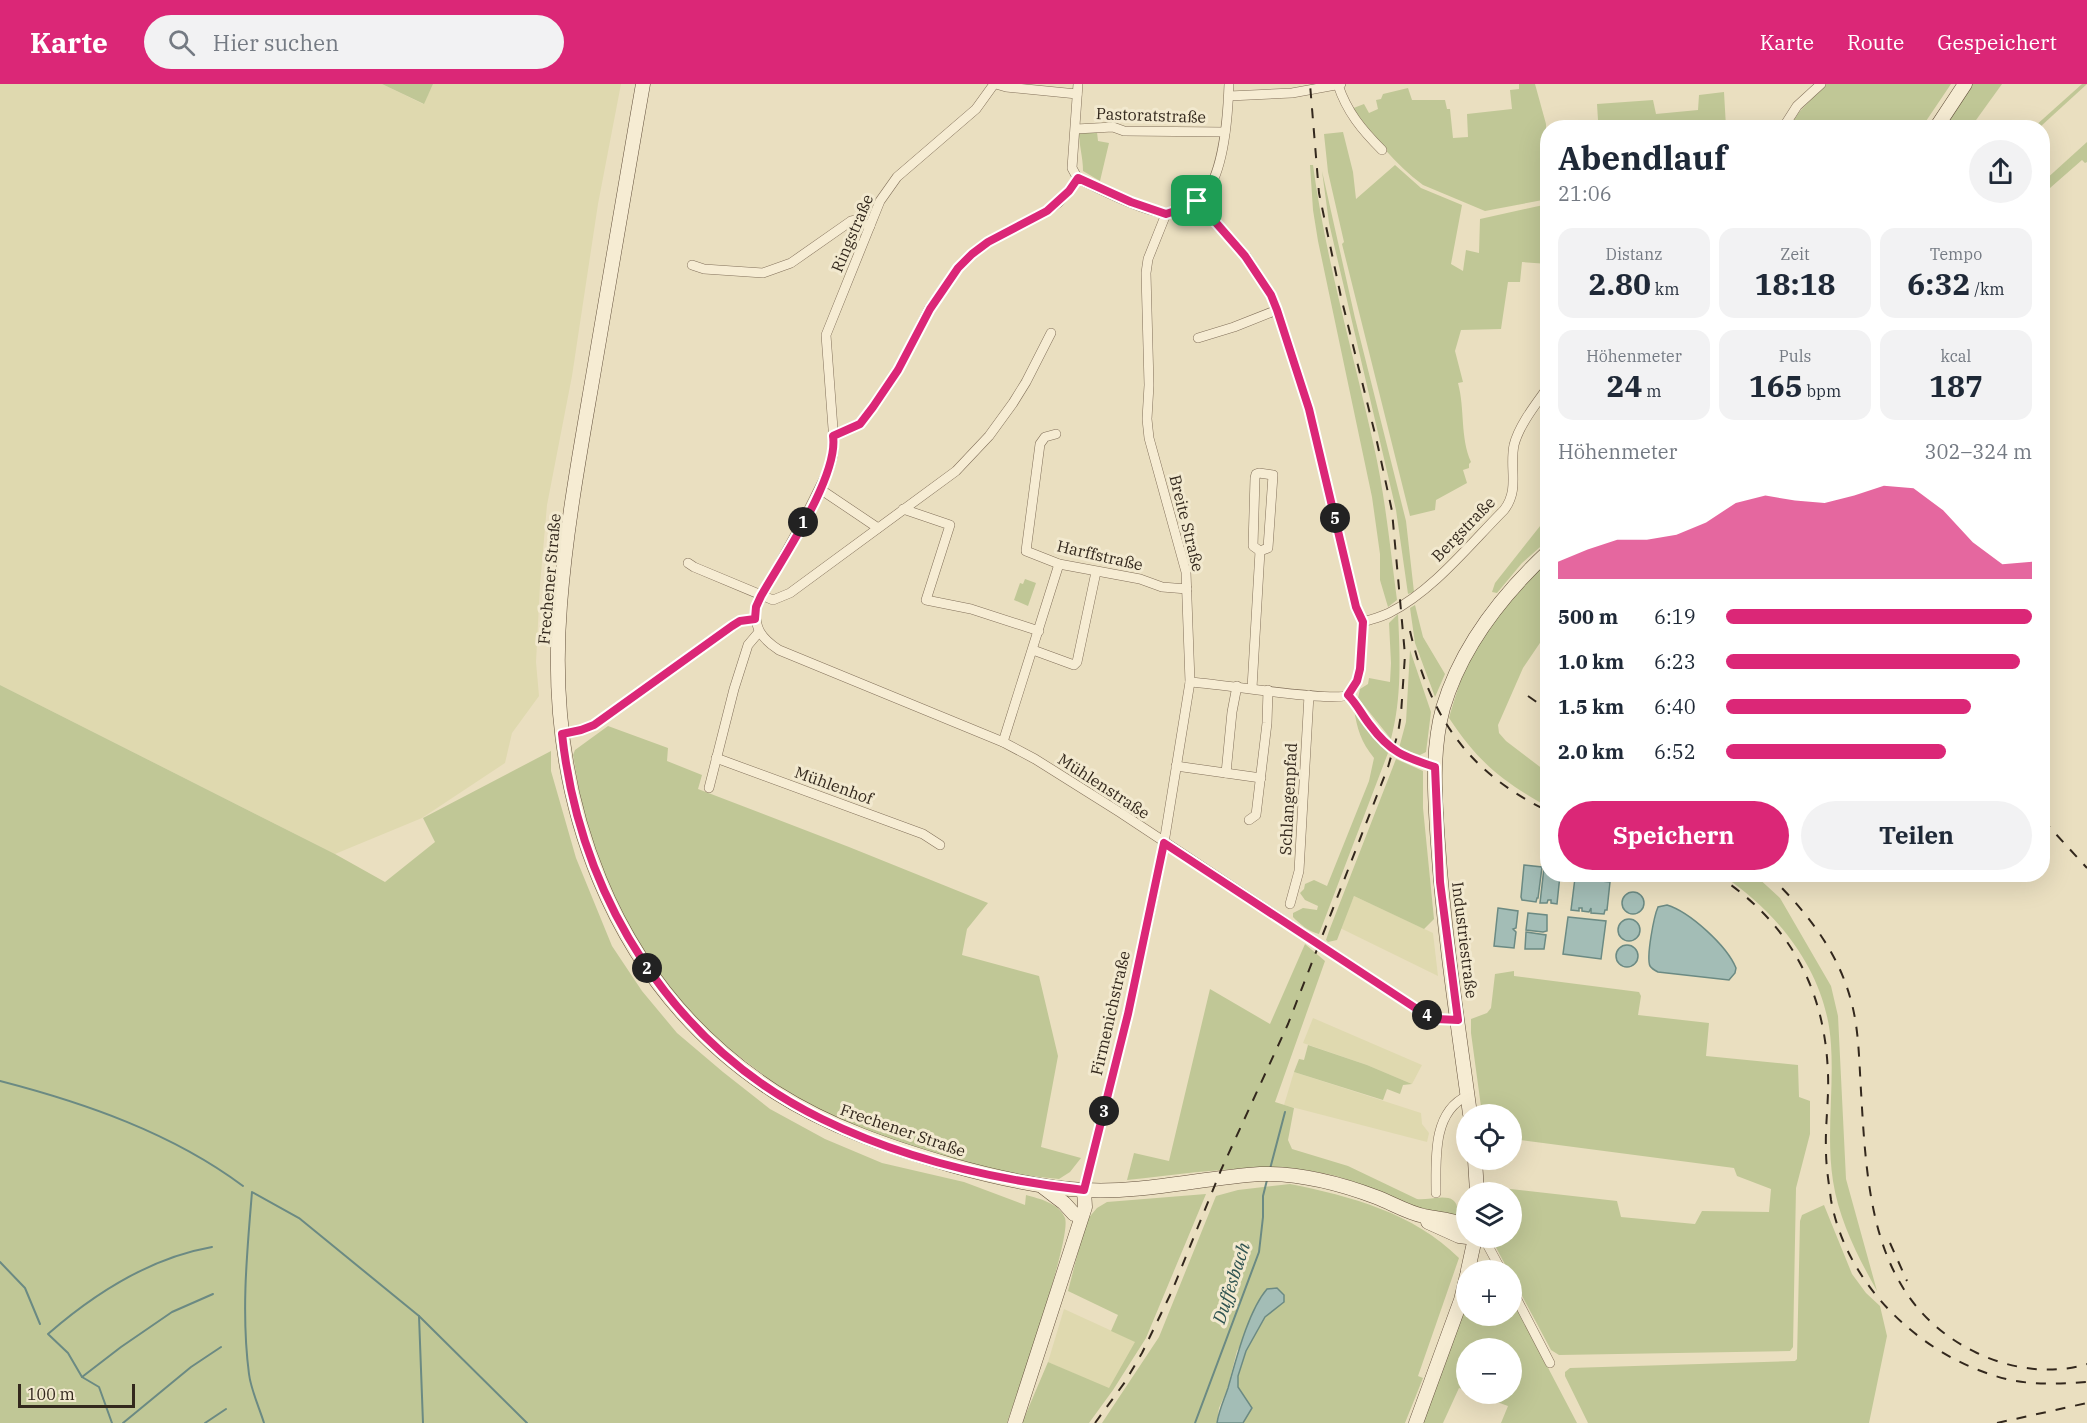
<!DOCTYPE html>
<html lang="de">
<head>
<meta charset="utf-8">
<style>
  body { margin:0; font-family:"IBM Plex Serif",serif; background:#f2f2f3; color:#1f2937; height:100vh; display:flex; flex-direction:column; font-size:22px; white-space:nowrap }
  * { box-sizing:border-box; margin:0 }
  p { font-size:20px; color:#747a83 }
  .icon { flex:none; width:33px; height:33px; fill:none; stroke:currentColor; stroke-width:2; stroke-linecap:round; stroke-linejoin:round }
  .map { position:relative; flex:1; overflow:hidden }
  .drawer { position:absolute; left:1540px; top:36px; width:510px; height:762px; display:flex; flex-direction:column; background:#fff; border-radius:24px; box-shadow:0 6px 24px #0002 }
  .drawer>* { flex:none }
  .buttons { position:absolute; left:1456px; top:1020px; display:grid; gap:12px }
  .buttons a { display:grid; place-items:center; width:66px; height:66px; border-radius:50%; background:#fff; box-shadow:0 6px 24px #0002; font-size:30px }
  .scale { position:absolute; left:18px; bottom:15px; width:117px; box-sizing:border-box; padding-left:6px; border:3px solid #33281d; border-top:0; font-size:16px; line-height:21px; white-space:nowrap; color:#33281d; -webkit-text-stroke:4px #f2e9cf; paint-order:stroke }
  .pin { position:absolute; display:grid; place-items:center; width:51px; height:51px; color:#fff; margin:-26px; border-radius:12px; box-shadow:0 3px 9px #0006 }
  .km { position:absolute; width:30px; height:30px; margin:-15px; border-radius:50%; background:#222; color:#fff; font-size:16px; line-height:30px; text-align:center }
  .round { display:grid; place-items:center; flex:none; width:63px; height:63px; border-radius:32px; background:#f2f2f3 }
  .head { display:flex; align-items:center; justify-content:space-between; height:102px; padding:0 18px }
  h1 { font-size:33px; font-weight:800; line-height:45px }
  .stats { display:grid; grid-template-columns:repeat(3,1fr); gap:9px; height:102px; padding:6px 18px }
  .stats div { display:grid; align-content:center; border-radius:15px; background:#f2f2f3; text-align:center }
  .stats b { font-size:30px; font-weight:800 }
  .stats small { font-size:16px; font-weight:400 }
  .stats p { font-size:16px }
  .chart { height:168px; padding:12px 18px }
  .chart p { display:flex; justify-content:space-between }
  .chart svg { width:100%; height:108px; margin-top:6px; fill:#db2777; opacity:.7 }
  .action { display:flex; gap:12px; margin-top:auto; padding:12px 18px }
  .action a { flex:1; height:69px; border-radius:36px; background:#db2777; color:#fff; font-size:24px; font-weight:800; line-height:69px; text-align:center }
  .action a+a { background:#f2f2f3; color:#1f2937 }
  ul { padding:0 18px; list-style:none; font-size:20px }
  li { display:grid; grid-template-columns:96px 72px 1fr; align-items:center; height:45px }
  li i { height:15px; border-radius:8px; background:#db2777 }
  header { display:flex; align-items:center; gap:36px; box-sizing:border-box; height:84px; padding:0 30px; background:#db2777; color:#fff }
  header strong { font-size:28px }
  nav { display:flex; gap:33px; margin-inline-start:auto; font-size:21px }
  .search { width:420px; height:54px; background:#f2f2f3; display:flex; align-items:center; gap:15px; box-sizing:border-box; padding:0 21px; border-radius:33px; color:#747a83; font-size:22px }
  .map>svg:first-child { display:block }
</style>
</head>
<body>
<header>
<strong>Karte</strong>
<div class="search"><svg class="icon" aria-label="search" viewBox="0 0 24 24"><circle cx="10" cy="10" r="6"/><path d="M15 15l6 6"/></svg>Hier suchen</div>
<nav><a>Karte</a><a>Route</a><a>Gespeichert</a></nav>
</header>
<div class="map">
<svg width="2087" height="1339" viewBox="0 0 2087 1339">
  <rect width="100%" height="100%" fill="#eadfc0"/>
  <!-- farmland -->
  <g fill="#dfd9af">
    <polygon points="0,0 382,0 423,20 433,0 621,0 598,120 572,292 547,421 540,501 536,578 539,612 512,649 505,679 422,734 335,770 0,601"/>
    <polygon points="1354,812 1433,849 1438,892 1340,844"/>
    <polygon points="1313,934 1422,981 1412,1000 1367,981 1303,959"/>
    <polygon points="1294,988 1421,1029 1422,1040 1429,1049 1427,1058 1284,1021"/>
    <polygon points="1064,1225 1136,1258 1109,1305 1048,1278"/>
  </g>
  <!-- green -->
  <g fill="#c0c796">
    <polygon points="382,0 433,0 424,20"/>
    <path d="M 1519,0 L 1535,0 L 1546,40 L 1548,115 L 1485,127 L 1423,101 C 1395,81 1373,51 1351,25 L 1364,20 L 1369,29 L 1378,25 L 1376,16 L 1381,15 L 1383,10 L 1408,4 L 1412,16 L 1445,16 L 1447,25 L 1450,25 L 1453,54 L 1468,53 L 1467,30 L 1512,25 L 1510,6 L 1519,5 Z"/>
    <polygon points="1826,0 1951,0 1922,43 1788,44 1800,27"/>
    <polygon points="1971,0 2002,0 1971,43 1941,44"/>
    <polygon points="2082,0 2087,0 2040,43 2034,43"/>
    <polygon points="1724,8 1726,43 1551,43 1551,40 1598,36 1597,20 1653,16 1656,30 1698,26 1699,11"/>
    <path d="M 1079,48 L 1097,48 L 1098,57 L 1109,59 L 1100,97 L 1083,87 C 1083,73 1079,62 1079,48 Z"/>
    <path d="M 1343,48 L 1353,88 L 1356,115 L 1395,81 L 1421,104 L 1462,121 L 1451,180 L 1463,187 L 1466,166 L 1479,169 L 1480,135 L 1548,120 L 1548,180 L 1522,178 L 1520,198 L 1508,198 L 1501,245 L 1461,246 L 1455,267 L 1463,298 L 1458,299 C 1465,325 1460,353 1471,378 L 1469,380 L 1469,384 L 1463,386 L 1467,399 L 1436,416 L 1435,426 L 1410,432 L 1342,160 L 1344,158 L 1328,88 L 1324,50 Z"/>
    <polygon points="2087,58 2087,78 2085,79 2082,76 2050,104 2044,97"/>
    <path d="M 1310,81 L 1313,81 C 1326,177 1352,264 1373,358 C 1385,410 1390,463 1397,516 L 1388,523 L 1380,496 L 1380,470 L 1372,413 L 1318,157 L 1313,126 Z"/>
    <polygon points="1322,87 1355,234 1406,437 1414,508 1408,510 1396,426 1329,139"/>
    <polygon points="1548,432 1548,456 1522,479 1497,509 1492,508 1495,499"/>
    <path d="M 1548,474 L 1548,547 L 1523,584 L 1498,641 L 1499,649 L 1506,657 L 1548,689 L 1548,723 C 1502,697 1479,679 1449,634 C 1459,600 1470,565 1492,537 C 1510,515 1530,495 1548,474 Z"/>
    <polygon points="1025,495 1036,499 1028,522 1014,516 1020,499 1023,500"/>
    <polygon points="1415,521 1423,553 1445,590 1435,613 1415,559 1410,524"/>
    <path d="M 1398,530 C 1400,572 1402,614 1391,655 L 1358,614 L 1360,605 L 1368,600 L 1369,594 L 1390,598 L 1391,579 L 1389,539 Z"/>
    <polygon points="1410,566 1431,628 1426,668 1420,671 1399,664 1406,638"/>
    <path d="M 0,601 L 335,770 L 385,798 L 435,758 L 423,734 L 551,667 L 551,687 L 576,774 L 612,862 L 642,907 L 677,949 L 723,988 L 770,1025 L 825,1055 L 882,1079 L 964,1098 L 1025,1121 L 1026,1111 C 1040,1115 1059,1119 1065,1134 C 1072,1154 1017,1309 1007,1339 L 0,1339 Z"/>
    <path d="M 1354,625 L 1373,653 L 1388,669 L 1319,850 C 1308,847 1301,841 1293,833 L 1293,829 L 1303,824 L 1317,826 L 1318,822 L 1305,816 L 1300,809 L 1304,805 L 1305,800 L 1314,796 L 1327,802 L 1369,697 L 1374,674 C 1361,658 1357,645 1354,625 Z"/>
    <polygon points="608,642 668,664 667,677 702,691 698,705 849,763 988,819 967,845 962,871 1039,892 1058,972 1041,1063 1081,1074 1070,1088 1059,1095 1030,1092 964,1079 849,1042 795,1015 715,954 674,911 626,841 586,746 573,671 575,666"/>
    <polygon points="1396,675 1423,687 1423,724 1434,835 1424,845 1354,812 1337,856 1328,858 1326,856 1329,847"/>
    <path d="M 1722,791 L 1755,791 L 1780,814 L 1831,902 L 1838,932 L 1846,1095 L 1877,1207 C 1858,1173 1839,1136 1833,1097 C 1826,1052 1834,1006 1831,961 C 1827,889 1779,829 1722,791 Z"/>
    <path d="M 1305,860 L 1325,877 L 1275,1018 L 1294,1024 L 1288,1056 L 1292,1065 L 1348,1082 L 1417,1115 C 1432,1117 1462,1103 1457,1133 C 1445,1131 1432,1130 1421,1126 C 1388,1115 1357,1095 1322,1089 C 1261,1077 1189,1090 1127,1096 L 1134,1069 L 1169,1077 L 1210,905 L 1270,940 Z"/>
    <polygon points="1514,887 1514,892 1639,908 1641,912 1638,931 1709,939 1706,972 1798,981 1799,1013 1810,1017 1810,1050 1796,1104 1793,1263 1790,1267 1559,1271 1551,1266 1512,1193 1512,1186 1508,1186 1491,1154 1512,1154 1512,1108 1484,1108 1484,1102 1617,1117 1621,1133 1695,1140 1702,1127 1769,1128 1771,1105 1737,1092 1734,1084 1512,1055 1512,1030 1482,1030 1471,949 1471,935 1487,929 1491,924 1495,890"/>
    <polygon points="1308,961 1367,981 1412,1000 1403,1001 1400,1010 1387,1005 1383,1016 1294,988 1299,975 1304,976"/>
    <path d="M 1290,1100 C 1350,1112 1414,1129 1459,1174 L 1418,1292 L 1423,1294 L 1405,1339 L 1243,1339 L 1251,1324 L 1238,1303 L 1237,1293 L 1246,1267 L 1265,1233 L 1284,1218 L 1277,1204 L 1237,1267 L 1227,1306 L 1219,1324 L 1217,1339 L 1102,1339 L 1159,1253 L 1216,1112 L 1238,1106 Z"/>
    <polygon points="1206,1110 1146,1254 1113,1306 1089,1339 1022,1339 1048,1278 1109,1304 1135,1258 1111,1247 1118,1231 1068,1207 1086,1137 1097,1124 1107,1118"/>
    <polygon points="1824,1121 1852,1190 1866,1209 1880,1222 1887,1252 1869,1339 1588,1339 1565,1292 1565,1288 1570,1284 1795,1277 1797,1275 1800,1137 1802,1131"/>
    <polygon points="1467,1215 1467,1232 1512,1232 1512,1215 1577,1339 1501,1339 1508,1322 1475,1310 1512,1310 1512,1264 1467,1264 1467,1307 1459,1304 1443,1339 1422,1339"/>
  </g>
  <!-- water -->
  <g fill="#a3bdb6" stroke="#6b8a83" stroke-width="1.5">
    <polygon points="1524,781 1542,783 1538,814 1537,814 1536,818 1522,816 1521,813"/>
    <polygon points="1544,784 1548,784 1548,790 1560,791 1557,820 1551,819 1551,816 1548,816 1547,819 1540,819"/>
    <polygon points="1575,794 1610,798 1607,826 1605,826 1604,830 1591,829 1591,824 1589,828 1582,827 1582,824 1579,824 1579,827 1571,826"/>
    <circle cx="1633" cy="819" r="11"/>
    <path d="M 1667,821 C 1690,828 1727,862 1736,884 L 1735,889 L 1729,896 L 1658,888 C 1654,886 1652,885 1650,882 C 1646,873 1654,832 1658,823 Z"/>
    <polygon points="1498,824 1518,827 1516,844 1513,845 1516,848 1514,864 1494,862"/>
    <polygon points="1528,829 1547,831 1547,847 1543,848 1526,846"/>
    <polygon points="1568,833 1606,837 1601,875 1563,870"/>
    <circle cx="1629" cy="846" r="11"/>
    <polygon points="1526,848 1546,851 1544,865 1525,865"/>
    <circle cx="1627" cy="872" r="11"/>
    <path d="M 1277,1204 L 1284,1211 L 1284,1218 L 1265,1233 L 1246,1267 L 1238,1292 L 1238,1303 L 1252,1324 L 1243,1339 L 1217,1339 C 1219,1326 1224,1316 1228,1304 C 1236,1276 1248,1227 1267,1205 Z"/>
  </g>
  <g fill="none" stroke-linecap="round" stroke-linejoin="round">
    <!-- stream -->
    <g stroke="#6b8a83" stroke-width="2">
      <path d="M 0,997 C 85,1019 172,1049 243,1102"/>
      <polyline points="1270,1085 1285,1028"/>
      <polyline points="0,1178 25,1204 40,1240"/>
      <polyline points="419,1232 423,1339"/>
      <polyline points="82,1293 121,1263 172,1228 213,1210"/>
      <path d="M 112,1339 L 99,1303 L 82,1293 L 68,1269 L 48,1250 C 95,1209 149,1174 212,1163"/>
      <polyline points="123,1339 191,1283 221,1263"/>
      <polyline points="205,1339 226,1325"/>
      <path d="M 264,1339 C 259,1323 251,1306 249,1290 C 241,1229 247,1168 252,1108 L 299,1134 L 419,1232 L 527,1339"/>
      <polyline points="1195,1339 1259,1168 1263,1133 1263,1112 1267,1096"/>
    </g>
    <defs>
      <g id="street">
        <path d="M 994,0 L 976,25 L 897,93 L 880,117 L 826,251 L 834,358 L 833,371 L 829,385 L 803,437 L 756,523 C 754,544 761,554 779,566 L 1003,658 L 1035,675 L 1121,729 L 1423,929 L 1436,935 L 1458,936"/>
        <polyline points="996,0 1006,3 1077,10"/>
        <polyline points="1078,0 1072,84 1078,95"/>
        <path d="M 1338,1 C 1347,28 1362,46 1382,66"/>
        <polyline points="1229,12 1292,9 1341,0"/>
        <polyline points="1783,44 1797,22 1821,0"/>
        <polyline points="1076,45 1113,43 1124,47 1225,48"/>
        <path d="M 1078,95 C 1105,107 1134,123 1163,129 C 1170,130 1179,126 1185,123 C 1192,120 1199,117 1204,111 C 1224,89 1228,29 1229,0"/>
        <polyline points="1197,117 1246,172 1271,211 1277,226 1309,325 1356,523 1363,538 1360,585 1357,597 1348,611"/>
        <polyline points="692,181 704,185 763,189 791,179 851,137 856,136 870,142"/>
        <polyline points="1198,254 1234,243 1277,226"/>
        <polyline points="1056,350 1045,353 1040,360 1026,467 1059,480 1140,495 1162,503 1187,505"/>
        <polyline points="833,352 860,340 873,323 898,286 929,225 958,184 972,170 988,158 1047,127 1058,119 1078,95"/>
        <polygon points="1259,389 1273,391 1268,464 1260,467 1253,462 1255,394 1256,390"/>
        <polyline points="820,405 878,444"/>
        <polyline points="903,425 950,441 926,516 971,525 1039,547"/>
        <polyline points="688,479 694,483 773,516 790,509 956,387 989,352 1013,319 1026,298 1051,249"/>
        <path d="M 1363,538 C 1372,535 1381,533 1389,529 C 1433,507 1470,460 1504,426 C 1520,405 1509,385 1514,361 C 1519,341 1536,320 1548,303"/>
        <polyline points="1033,566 1074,581 1077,578 1096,488"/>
        <path d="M 1190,598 C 1215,599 1334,619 1348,611"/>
        <polyline points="1252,604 1260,467"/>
        <path d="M 1348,611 C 1357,620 1362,631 1369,641 C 1390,668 1404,673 1435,683"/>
        <polyline points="562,650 581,646 594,641 732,542 740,537 755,535"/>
        <polyline points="1003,658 1059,480"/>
        <polyline points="716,674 923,750 940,761"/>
        <polyline points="1176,682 1261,694"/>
        <polyline points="1226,689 1232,628 1237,602"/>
        <polyline points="709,704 734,605 748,561 759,548"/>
        <polyline points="1249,736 1256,731 1267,639 1268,606"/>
        <polyline points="1290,820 1299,787 1309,611"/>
        <polyline points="1084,1106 1128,930 1153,814 1164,759 1190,598 1186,488 1149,354 1147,335 1149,301 1146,189 1148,175 1166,130"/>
        <path d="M 1436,1109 C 1436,1076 1432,1028 1467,1012"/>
        <polyline points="1477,1154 1487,1160 1501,1186"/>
        <polyline points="1512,1206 1550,1279"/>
      </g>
      <g id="secondary">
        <path d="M 643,0 C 626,97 610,194 593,292 C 580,368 566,444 560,521 C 545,712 609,900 775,1008 C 830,1043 889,1063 951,1081 C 994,1093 1040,1104 1085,1106 C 1144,1109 1201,1094 1260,1090 C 1301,1089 1339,1099 1376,1113 C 1392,1119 1408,1129 1424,1132 C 1438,1135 1456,1135 1467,1145"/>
        <polyline points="1936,44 1965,0"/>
        <path d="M 1470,1030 C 1458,941 1444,850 1438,760 C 1435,716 1431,668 1443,624 C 1461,563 1502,511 1548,468"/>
        <polyline points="1475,1076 1477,1108"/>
        <polyline points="1043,1103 1064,1119 1074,1130"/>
        <polyline points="1428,1138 1459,1152 1467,1153"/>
        <polyline points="1468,1186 1475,1154"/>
        <polyline points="1015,1339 1085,1123 1084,1106"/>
        <polyline points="1416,1339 1461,1216 1467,1191"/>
      </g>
    </defs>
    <!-- street casing -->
    <use href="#street" stroke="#82705a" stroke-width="10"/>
    <!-- secondary casing -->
    <use href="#secondary" stroke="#64513d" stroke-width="15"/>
    <!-- street -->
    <use href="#street" stroke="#f6ecd3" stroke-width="9"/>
    <!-- secondary -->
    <use href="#secondary" stroke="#f6ecd3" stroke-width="14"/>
    <!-- rail -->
    <g stroke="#33281d" stroke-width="2" stroke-dasharray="10 10" stroke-linecap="butt">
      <path d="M 1410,547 C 1430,632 1467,688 1548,727"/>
      <polyline points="1528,612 1548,626"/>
      <polyline points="2043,736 2087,784"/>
      <path d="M 1715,790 C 1788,837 1825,903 1828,990 C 1829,1016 1825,1041 1826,1067 C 1826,1083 1829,1100 1831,1116 C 1847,1204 1925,1276 2010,1296 C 2036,1301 2061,1300 2087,1298"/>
      <path d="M 1768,790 C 1804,825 1836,864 1850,913 C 1859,943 1859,975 1861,1007 C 1867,1109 1872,1219 1977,1269 C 2010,1285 2052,1291 2087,1280"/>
      <polyline points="1890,1159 1907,1197"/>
      <polyline points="1095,1339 1125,1298 1142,1269 1172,1207 1221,1086 1288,940 1388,683 1398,649 1401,630 1405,571 1392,427 1377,358 1341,213 1319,109 1310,0"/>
      <polyline points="1997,1339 2087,1319"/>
    </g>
  </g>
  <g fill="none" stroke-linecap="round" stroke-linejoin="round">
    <defs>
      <path id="route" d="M 1078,94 L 1131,118 L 1166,130 L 1181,125 L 1197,117 L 1245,172 L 1271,211 L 1277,226 L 1309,325 L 1356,523 L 1363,538 L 1360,585 L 1357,597 L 1348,611 C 1357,620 1362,631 1370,641 C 1390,668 1404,673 1435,683 L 1440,798 L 1458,936 L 1436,935 L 1423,929 L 1164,759 L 1128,930 L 1084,1106 C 996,1096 903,1075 822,1035 C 672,962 580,813 562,650 L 581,646 L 594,641 L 732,542 L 740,537 L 755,535 L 756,523 L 761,512 C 782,475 839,392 833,352 L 860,340 L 873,323 L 898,286 L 930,225 L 958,184 L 972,170 L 988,158 L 1047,127 L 1069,107 Z"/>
    </defs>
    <!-- route casing -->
    <use href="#route" stroke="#fff" stroke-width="12"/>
    <!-- route -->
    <use href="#route" stroke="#db2777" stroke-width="8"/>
  </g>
  <g text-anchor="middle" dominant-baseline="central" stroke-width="6" stroke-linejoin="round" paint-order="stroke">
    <!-- street labels -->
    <g font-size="16" fill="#33281d" stroke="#f2e9cf">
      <text transform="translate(1151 31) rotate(2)">Pastoratstraße</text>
      <text transform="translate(852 149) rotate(-67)">Ringstraße</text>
      <text transform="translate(1187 439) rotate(76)">Breite Straße</text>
      <text transform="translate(1463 445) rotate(-46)">Bergstraße</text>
      <text transform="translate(1100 471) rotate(13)">Harffstraße</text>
      <text transform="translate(549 495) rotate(-85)">Frechener Straße</text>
      <text transform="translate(834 701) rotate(20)">Mühlenhof</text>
      <text transform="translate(1104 702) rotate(33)">Mühlenstraße</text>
      <text transform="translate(1288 715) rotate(-87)">Schlangenpfad</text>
      <text transform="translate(1465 856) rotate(83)">Industriestraße</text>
      <text transform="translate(1110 929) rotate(-77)">Firmenichstraße</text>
      <text transform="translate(903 1046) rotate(19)">Frechener Straße</text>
    </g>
    <!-- water labels -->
    <g font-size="18" font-style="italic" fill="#2d5250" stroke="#f2e9cf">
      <text transform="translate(1231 1199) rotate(-72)">Duffesbach</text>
    </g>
  </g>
</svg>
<div class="buttons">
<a><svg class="icon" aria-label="locate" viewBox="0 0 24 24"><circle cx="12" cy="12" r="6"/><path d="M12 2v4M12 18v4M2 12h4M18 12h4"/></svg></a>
<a><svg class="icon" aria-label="layers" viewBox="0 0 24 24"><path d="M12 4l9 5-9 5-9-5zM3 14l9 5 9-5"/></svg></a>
<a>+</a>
<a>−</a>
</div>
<div class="scale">100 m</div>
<div class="pin" style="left:1197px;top:117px;background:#1e9e55"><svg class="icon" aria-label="arrive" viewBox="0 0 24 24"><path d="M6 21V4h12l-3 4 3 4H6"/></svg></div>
<b class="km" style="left:803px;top:438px">1</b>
<b class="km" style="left:647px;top:884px">2</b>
<b class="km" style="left:1104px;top:1027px">3</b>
<b class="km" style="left:1427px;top:931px">4</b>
<b class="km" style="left:1335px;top:434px">5</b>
<section class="drawer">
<div class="head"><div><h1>Abendlauf</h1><p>21:06</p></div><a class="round"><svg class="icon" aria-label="share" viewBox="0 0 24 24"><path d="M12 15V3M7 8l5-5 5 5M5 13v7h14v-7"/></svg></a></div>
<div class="stats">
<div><p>Distanz</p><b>2.80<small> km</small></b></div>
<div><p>Zeit</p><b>18:18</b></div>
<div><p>Tempo</p><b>6:32<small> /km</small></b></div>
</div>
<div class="stats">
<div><p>Höhenmeter</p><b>24<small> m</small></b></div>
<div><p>Puls</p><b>165<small> bpm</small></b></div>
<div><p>kcal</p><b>187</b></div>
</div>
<div class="chart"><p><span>Höhenmeter</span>302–324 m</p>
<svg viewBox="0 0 160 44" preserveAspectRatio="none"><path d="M0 44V37L10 32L20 28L30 28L40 26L50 21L60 13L70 10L80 12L90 13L100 10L110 6L120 7L130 16L140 29L150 38L160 37V44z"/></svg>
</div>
<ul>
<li><b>500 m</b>6:19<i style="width:100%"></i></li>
<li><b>1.0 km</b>6:23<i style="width:96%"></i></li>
<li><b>1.5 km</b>6:40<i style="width:80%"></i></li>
<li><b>2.0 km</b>6:52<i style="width:72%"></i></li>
</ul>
<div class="action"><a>Speichern</a><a>Teilen</a></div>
</section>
</div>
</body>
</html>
